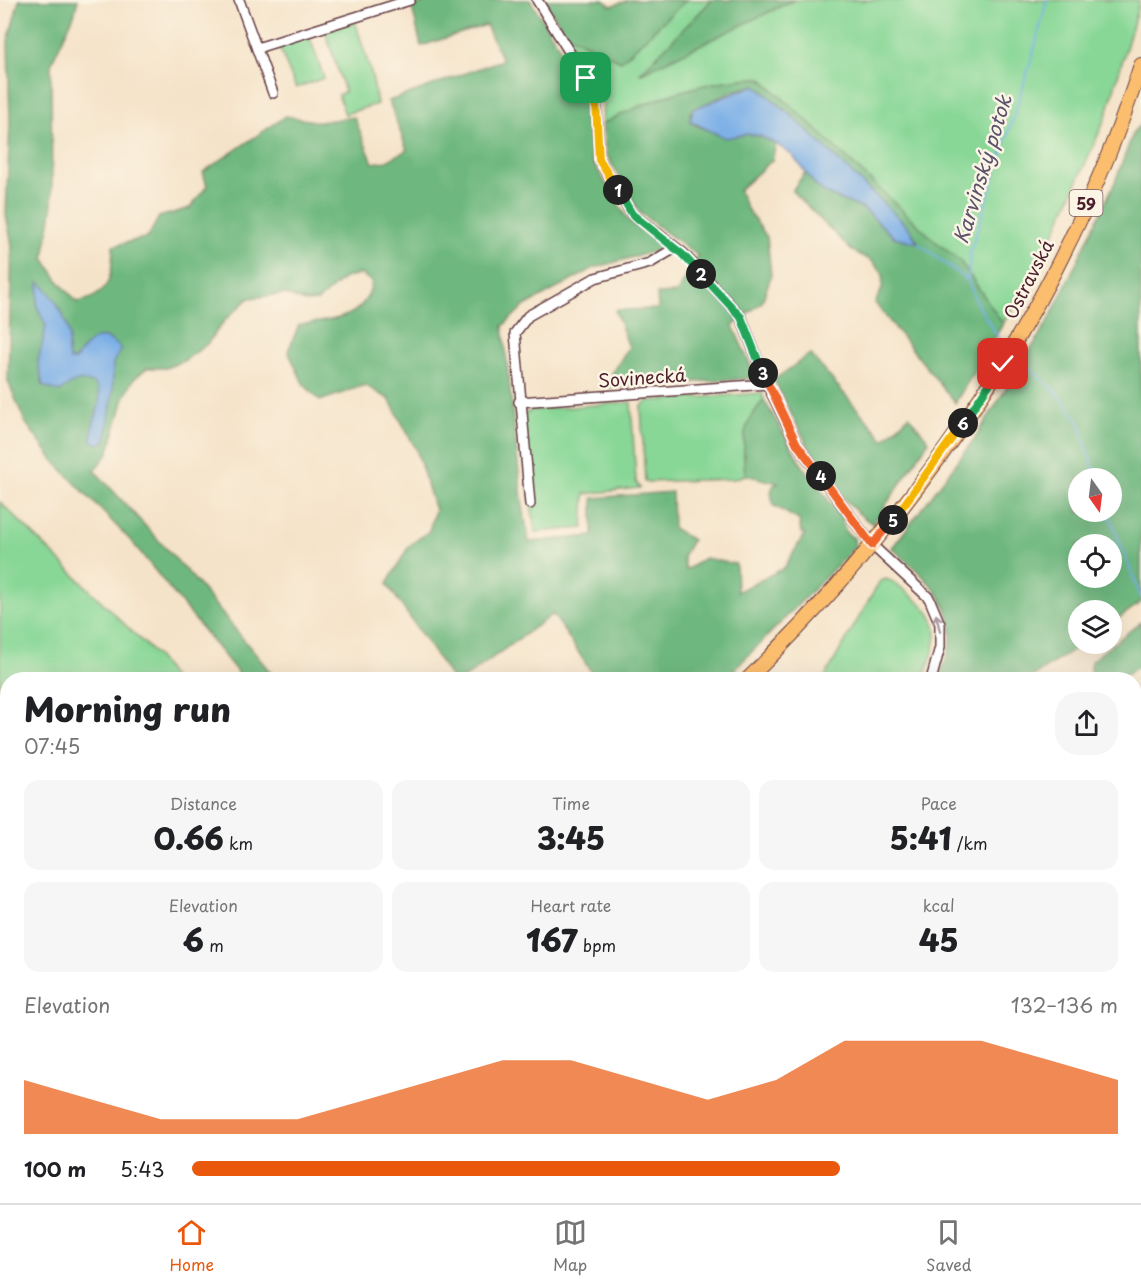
<!DOCTYPE html>
<html lang="en">
<head>
<meta charset="utf-8">
<style>
  body { margin:0; font-family:"Playpen Sans",sans-serif; background:#f6f6f6; color:#202124; height:100vh; display:flex; flex-direction:column; font-size:22px; white-space:nowrap }
  * { box-sizing:border-box; margin:0 }
  p { font-size:20px; color:#757577 }
  .icon { flex:none; width:33px; height:33px; fill:none; stroke:currentColor; stroke-width:2; stroke-linecap:round; stroke-linejoin:round }
  .map { position:relative; flex:1; overflow:hidden }
  .sheet { position:absolute; left:0px; top:672px; width:1142px; height:531px; display:flex; flex-direction:column; background:#fff; border-radius:24px 24px 0 0; box-shadow:0 6px 24px #0002 }
  .sheet>* { flex:none }
  .needle { width:39px; rotate:166deg }
  .buttons { position:absolute; left:1068px; top:468px; display:grid; gap:12px }
  .buttons a { display:grid; place-items:center; width:54px; height:54px; border-radius:50%; background:#fff; box-shadow:0 6px 24px #0002; font-size:30px }
  .pin { position:absolute; display:grid; place-items:center; width:51px; height:51px; color:#fff; margin:-26px; border-radius:12px; box-shadow:0 3px 9px #0006 }
  .km { position:absolute; width:30px; height:30px; margin:-15px; border-radius:50%; background:#222; color:#fff; font-size:16px; line-height:30px; text-align:center }
  .round { display:grid; place-items:center; flex:none; width:63px; height:63px; border-radius:24px; background:#f6f6f6 }
  .headline { display:flex; align-items:center; justify-content:space-between; height:102px; padding:0 24px }
  h1 { font-size:33px; font-weight:800; line-height:45px }
  .metrics { display:grid; grid-template-columns:repeat(3,1fr); gap:9px; height:102px; padding:6px 24px }
  .metrics div { display:grid; align-content:center; border-radius:15px; background:#f6f6f6; text-align:center }
  .metrics b { font-size:30px; font-weight:800 }
  .metrics small { font-size:16px; font-weight:400 }
  .metrics p { font-size:16px }
  .chart { height:168px; padding:12px 24px }
  .chart p { display:flex; justify-content:space-between }
  .chart svg { width:100%; height:108px; margin-top:6px; fill:#ea580c; opacity:.7 }
  ul { padding:0 24px; list-style:none; font-size:20px }
  li { display:grid; grid-template-columns:96px 72px 1fr; align-items:center; height:45px }
  li i { height:15px; border-radius:8px; background:#ea580c }
  .menu { display:flex; justify-content:space-around; align-items:center; height:84px; border-top:2px solid #e0e0e0; background:#fff; font-size:16px; color:#757577 }
  .menu a { display:grid; justify-items:center; gap:3px }
  .menu .selected { color:#ea580c }
  .map>svg:first-child { display:block }
</style>
</head>
<body>
<div class="map">
<svg width="1141" height="1203" viewBox="0 0 1141 1203">
  <rect width="100%" height="100%" fill="#fcf5e5"/>
  <filter id="ink" filterUnits="userSpaceOnUse"><feTurbulence type="fractalNoise" baseFrequency=".0167" numOctaves="2"/><feDisplacementMap in="SourceGraphic" scale="12" xChannelSelector="R" yChannelSelector="G"/><feConvolveMatrix kernelMatrix="1 2 1 2 8 2 1 2 1" color-interpolation-filters="sRGB"/></filter>
  <filter id="wash" filterUnits="userSpaceOnUse"><feTurbulence type="fractalNoise" baseFrequency=".008" numOctaves="4" result="noise"/><feDisplacementMap in="SourceGraphic" scale="24" xChannelSelector="R" yChannelSelector="G"/><feGaussianBlur stdDeviation="1.35" result="paint"/><feColorMatrix in="noise" values="0 0 0 0 0 0 0 0 0 0 0 0 0 0 0 0 0 1.4 0 .05"/><feComposite in="paint" operator="in"/></filter>
  <g filter="url(#wash)">
    <rect width="100%" height="100%" fill="#f5e3c9"/>
    <!-- green -->
    <g fill="#88d796" stroke="#697b60" stroke-width="1.5">
      <path d="M 686,0 L 712,0 L 641,73 L 794,0 L 1140,0 L 1106,117 L 1051,241 L 1003,324 L 960,261 L 935,241 L 761,78 C 707,79 650,99 602,124 L 603,103 L 567,35 L 621,61 Z"/>
      <polygon points="355,21 372,76 377,104 345,114 338,95 345,92 325,31"/>
      <polygon points="309,35 324,78 296,88 278,45"/>
      <path d="M 762,393 L 764,400 C 740,427 743,441 745,475 L 734,479 L 645,482 L 641,407 L 647,401 Z"/>
      <polygon points="631,402 636,482 640,488 585,494 583,528 535,532 524,453 524,414 533,410"/>
      <polygon points="0,502 157,656 174,679 8,680 8,1078 0,1081"/>
      <path d="M 886,579 C 894,581 902,588 909,594 C 947,621 938,641 923,679 L 823,680 L 880,581 Z"/>
      <polygon points="1141,690 1141,760 1134,765 1134,695"/>
      <polygon points="174,1196 227,1196 238,1201 191,1203"/>
    </g>
    <!-- forest -->
    <g fill="#6eb87f" stroke="#5c6c55" stroke-width="1.5" fill-rule="evenodd">
      <path d="M 19,0 L 78,0 L 74,15 L 51,64 L 52,210 L 44,258 L 59,282 L 77,302 C 111,296 112,276 113,246 L 148,237 L 159,217 L 190,208 L 207,186 L 203,172 L 286,116 L 319,122 L 354,117 L 373,163 L 387,161 L 407,150 L 389,101 L 502,60 L 486,25 L 421,46 L 412,7 L 432,0 L 530,0 L 571,66 L 586,101 L 592,161 L 628,220 L 666,248 L 594,268 L 523,307 L 503,326 L 522,500 L 529,542 L 593,536 L 593,498 L 672,492 L 673,528 L 692,540 L 683,557 L 686,570 L 705,558 L 736,564 L 737,592 L 784,568 L 805,534 L 801,532 L 799,520 L 773,505 L 771,492 L 773,486 L 778,483 L 745,475 C 743,440 740,427 764,400 L 802,465 L 841,517 L 846,533 L 854,538 L 855,547 L 725,679 L 596,679 L 553,614 L 463,679 L 452,679 L 387,584 L 409,546 L 429,531 L 435,510 L 416,449 L 389,399 L 365,385 L 320,401 L 303,383 L 288,351 L 299,325 C 332,319 365,321 372,282 L 361,274 L 344,278 L 318,301 L 306,302 L 284,294 L 249,298 L 225,320 L 207,344 L 185,360 L 166,368 L 147,368 L 134,379 L 124,398 L 108,454 L 94,470 L 193,578 L 276,679 L 243,679 L 132,542 L 53,460 L 25,422 L 8,381 L 12,245 L 6,215 L 10,123 L 8,41 Z"/>
      <polygon points="544,0 604,0 611,6 629,0 686,0 621,61 567,35"/>
      <polygon points="712,0 794,0 639,74"/>
      <path d="M 761,78 L 935,241 L 960,261 L 1003,324 L 955,403 L 875,303 L 882,289 L 883,274 L 872,261 L 851,250 L 792,191 L 806,171 L 816,186 L 829,195 L 864,209 L 894,237 L 918,242 L 909,228 L 792,116 L 755,85 L 731,92 L 690,112 L 691,123 L 725,137 L 748,134 L 760,136 L 776,144 L 772,160 L 739,190 L 747,209 L 767,237 L 771,276 L 762,302 L 733,326 L 756,378 L 603,388 L 629,347 L 615,310 L 658,309 L 657,294 L 677,293 L 698,256 L 640,213 L 606,154 L 602,124 C 650,99 706,79 761,78 Z"/>
      <path d="M 1141,124 L 1141,602 L 1112,623 L 1112,610 L 1078,610 L 1078,644 L 1082,644 L 1029,679 L 939,679 C 943,667 950,652 951,639 C 954,598 919,572 892,548 L 973,441 L 1048,322 L 1115,182 L 1134,131 ZM 1078,478 L 1112,478 L 1112,512 L 1078,512 ZM 1078,544 L 1112,544 L 1112,578 L 1078,578 Z"/>
      <path d="M 810,354 L 884,440 L 909,416 L 929,441 L 873,524 C 831,500 796,423 774,380 Z"/>
      <polygon points="1141,622 1141,665 1119,679 1091,679 1091,661"/>
      <polygon points="7,1164 8,1196 174,1196 191,1203 0,1203 0,1167"/>
      <polygon points="1080,1196 1129,1196 1136,1203 1088,1203"/>
    </g>
    <!-- water -->
    <g fill="#79aee7" stroke="#626689" stroke-width="1.5">
      <polygon points="755,85 792,116 909,228 918,243 894,237 864,209 829,195 816,186 793,156 776,144 760,136 748,134 725,138 690,121 693,109"/>
      <path d="M 39,282 C 53,294 67,318 69,336 C 69,345 66,351 70,360 L 75,360 C 88,340 101,327 121,349 L 113,363 L 113,391 L 106,441 L 98,444 L 92,441 C 88,422 107,405 96,385 C 79,377 73,381 60,392 L 43,386 L 38,362 L 46,326 L 37,306 Z"/>
      <polygon points="378,1196 497,1196 478,1203 358,1203"/>
      <polygon points="930,1196 1082,1196 1091,1203 957,1203"/>
    </g>
    <g fill="none" stroke-linecap="round" stroke-linejoin="round">
      <!-- stream -->
      <g stroke="#79aee7" stroke-width="2">
        <polyline points="918,243 968,281"/>
        <polyline points="1001,341 977,304 968,281 970,253 1032,58 1047,0"/>
        <polyline points="1021,360 1056,392 1079,422 1096,478"/>
        <polyline points="1108,512 1141,597"/>
      </g>
    </g>
  </g>
  <g filter="url(#ink)">
    <g fill="none" stroke-linecap="round" stroke-linejoin="round">
      <defs>
        <g id="street">
          <polyline points="239,0 273,93"/>
          <polyline points="537,0 586,79 596,102 599,160 632,214 683,253 741,317 767,384 797,444 872,545 929,598 940,624 940,647 931,680"/>
          <polyline points="257,48 410,0"/>
          <polyline points="519,402 767,384"/>
          <polyline points="530,504 515,333 528,316 595,278 650,263 675,248"/>
          <polyline points="1134,945 1141,959"/>
        </g>
        <g id="primary">
          <path d="M 747,680 C 923,508 1065,300 1141,65"/>
          <polyline points="0,1109 8,1106"/>
        </g>
      </defs>
      <!-- street casing -->
      <use href="#street" stroke="#643c43" stroke-width="12"/>
      <!-- primary casing -->
      <use href="#primary" stroke="#643c43" stroke-width="16"/>
      <!-- street -->
      <use href="#street" stroke="#fff" stroke-width="9"/>
      <!-- primary -->
      <use href="#primary" stroke="#fbbd6e" stroke-width="14"/>
    </g>
    <!-- one-way arrows -->
    <defs><path id="oneway-shaft" d="M-6 0H5M1.5-3L5.5 0L1.5 3" fill="none" stroke-width="1.6" stroke-linecap="round" stroke-linejoin="round" transform="scale(1.5)"/></defs>
    <use stroke="#ae9aa0" href="#oneway-shaft" transform="translate(938 623) rotate(-103)"/>
  </g>
  <g fill="none" stroke-linecap="round" stroke-linejoin="round" filter="url(#ink)">
    <defs>
      <polyline id="split-1" points="586,78 596,102 599,160 618,190"/>
      <polyline id="split-2" points="618,190 632,214 682,254 701,274"/>
      <polyline id="split-3" points="701,274 741,317 763,373"/>
      <polyline id="split-4" points="763,373 797,444 821,476"/>
      <polyline id="split-5" points="821,476 872,545 893,520"/>
      <polyline id="split-6" points="893,520 963,423"/>
      <polyline id="split-7" points="963,423 1003,364"/>
    </defs>
    <!-- split-1 casing -->
    <use href="#split-1" stroke="#fff" stroke-width="12"/>
    <!-- split-2 casing -->
    <use href="#split-2" stroke="#fff" stroke-width="12"/>
    <!-- split-3 casing -->
    <use href="#split-3" stroke="#fff" stroke-width="12"/>
    <!-- split-4 casing -->
    <use href="#split-4" stroke="#fff" stroke-width="12"/>
    <!-- split-5 casing -->
    <use href="#split-5" stroke="#fff" stroke-width="12"/>
    <!-- split-6 casing -->
    <use href="#split-6" stroke="#fff" stroke-width="12"/>
    <!-- split-7 casing -->
    <use href="#split-7" stroke="#fff" stroke-width="12"/>
    <!-- split-1 -->
    <use href="#split-1" stroke="#f5b400" stroke-width="8"/>
    <!-- split-2 -->
    <use href="#split-2" stroke="#22a559" stroke-width="8"/>
    <!-- split-3 -->
    <use href="#split-3" stroke="#22a559" stroke-width="8"/>
    <!-- split-4 -->
    <use href="#split-4" stroke="#f0652b" stroke-width="8"/>
    <!-- split-5 -->
    <use href="#split-5" stroke="#f0652b" stroke-width="8"/>
    <!-- split-6 -->
    <use href="#split-6" stroke="#f5b400" stroke-width="8"/>
    <!-- split-7 -->
    <use href="#split-7" stroke="#22a559" stroke-width="8"/>
  </g>
  <g text-anchor="middle" dominant-baseline="central" stroke-width="5" stroke-linejoin="round" paint-order="stroke">
    <!-- shield labels -->
    <rect fill="#fcf5e5" stroke="#7f5f63" stroke-width="1.5" x="1069.5" y="190" width="33" height="26" rx="4.5"/>
    <g font-size="16" font-weight="bold" fill="#4a1f2b">
      <text x="1086" y="203">59</text>
    </g>
    <!-- street labels -->
    <g font-size="18" fill="#4a1f2b" stroke="#fcf5e5">
      <text transform="translate(1028 279) rotate(-63)">Ostravská</text>
      <text transform="translate(642 377) rotate(-4)">Sovinecká</text>
    </g>
    <!-- water labels -->
    <g font-size="20" font-style="italic" fill="#5a516d" stroke="#fcf5e5">
      <text transform="translate(982 169) rotate(-73)">Karvinský potok</text>
    </g>
  </g>
</svg>
<div class="buttons">
<a><svg class="needle" viewBox="-14 -14 28 28"><path d="M0-13l5 13h-10z" fill="#e53935"/><path d="M0 13l5-13h-10z" fill="#757577"/></svg></a>
<a><svg class="icon" aria-label="locate" viewBox="0 0 24 24"><circle cx="12" cy="12" r="6"/><path d="M12 2v4M12 18v4M2 12h4M18 12h4"/></svg></a>
<a><svg class="icon" aria-label="layers" viewBox="0 0 24 24"><path d="M12 4l9 5-9 5-9-5zM3 14l9 5 9-5"/></svg></a>
</div>
<div class="pin" style="left:586px;top:78px;background:#1e9e55"><svg class="icon" aria-label="arrive" viewBox="0 0 24 24"><path d="M6 21V4h12l-3 4 3 4H6"/></svg></div>
<div class="pin" style="left:1003px;top:364px;background:#d93025"><svg class="icon" aria-label="check" viewBox="0 0 24 24"><path d="M5 12l5 5 9-10"/></svg></div>
<b class="km" style="left:618px;top:190px">1</b>
<b class="km" style="left:701px;top:274px">2</b>
<b class="km" style="left:763px;top:373px">3</b>
<b class="km" style="left:821px;top:476px">4</b>
<b class="km" style="left:893px;top:520px">5</b>
<b class="km" style="left:963px;top:423px">6</b>
<section class="sheet">
<div class="headline"><div><h1>Morning run</h1><p>07:45</p></div><a class="round"><svg class="icon" aria-label="share" viewBox="0 0 24 24"><path d="M12 15V3M7 8l5-5 5 5M5 13v7h14v-7"/></svg></a></div>
<div class="metrics">
<div><p>Distance</p><b>0.66<small> km</small></b></div>
<div><p>Time</p><b>3:45</b></div>
<div><p>Pace</p><b>5:41<small> /km</small></b></div>
</div>
<div class="metrics">
<div><p>Elevation</p><b>6<small> m</small></b></div>
<div><p>Heart rate</p><b>167<small> bpm</small></b></div>
<div><p>kcal</p><b>45</b></div>
</div>
<div class="chart"><p><span>Elevation</span>132–136 m</p>
<svg viewBox="0 0 160 44" preserveAspectRatio="none"><path d="M0 44V22L10 30L20 38L30 38L40 38L50 30L60 22L70 14L80 14L90 22L100 30L110 22L120 6L130 6L140 6L150 14L160 22V44z"/></svg>
</div>
<ul>
<li><b>100 m</b>5:43<i style="width:70%"></i></li>
</ul>
</section>
</div>
<nav class="menu">
<a class="selected"><svg class="icon" aria-label="home" viewBox="0 0 24 24"><path d="M3 11l9-7 9 7M6 9v11h12V9"/></svg>Home</a>
<a><svg class="icon" aria-label="map" viewBox="0 0 24 24"><path d="M3 6l6-2 6 2 6-2v14l-6 2-6-2-6 2zM9 4v14M15 6v14"/></svg>Map</a>
<a><svg class="icon" aria-label="saved" viewBox="0 0 24 24"><path d="M7 4h10v16l-5-4-5 4z"/></svg>Saved</a>
</nav>
</body>
</html>
